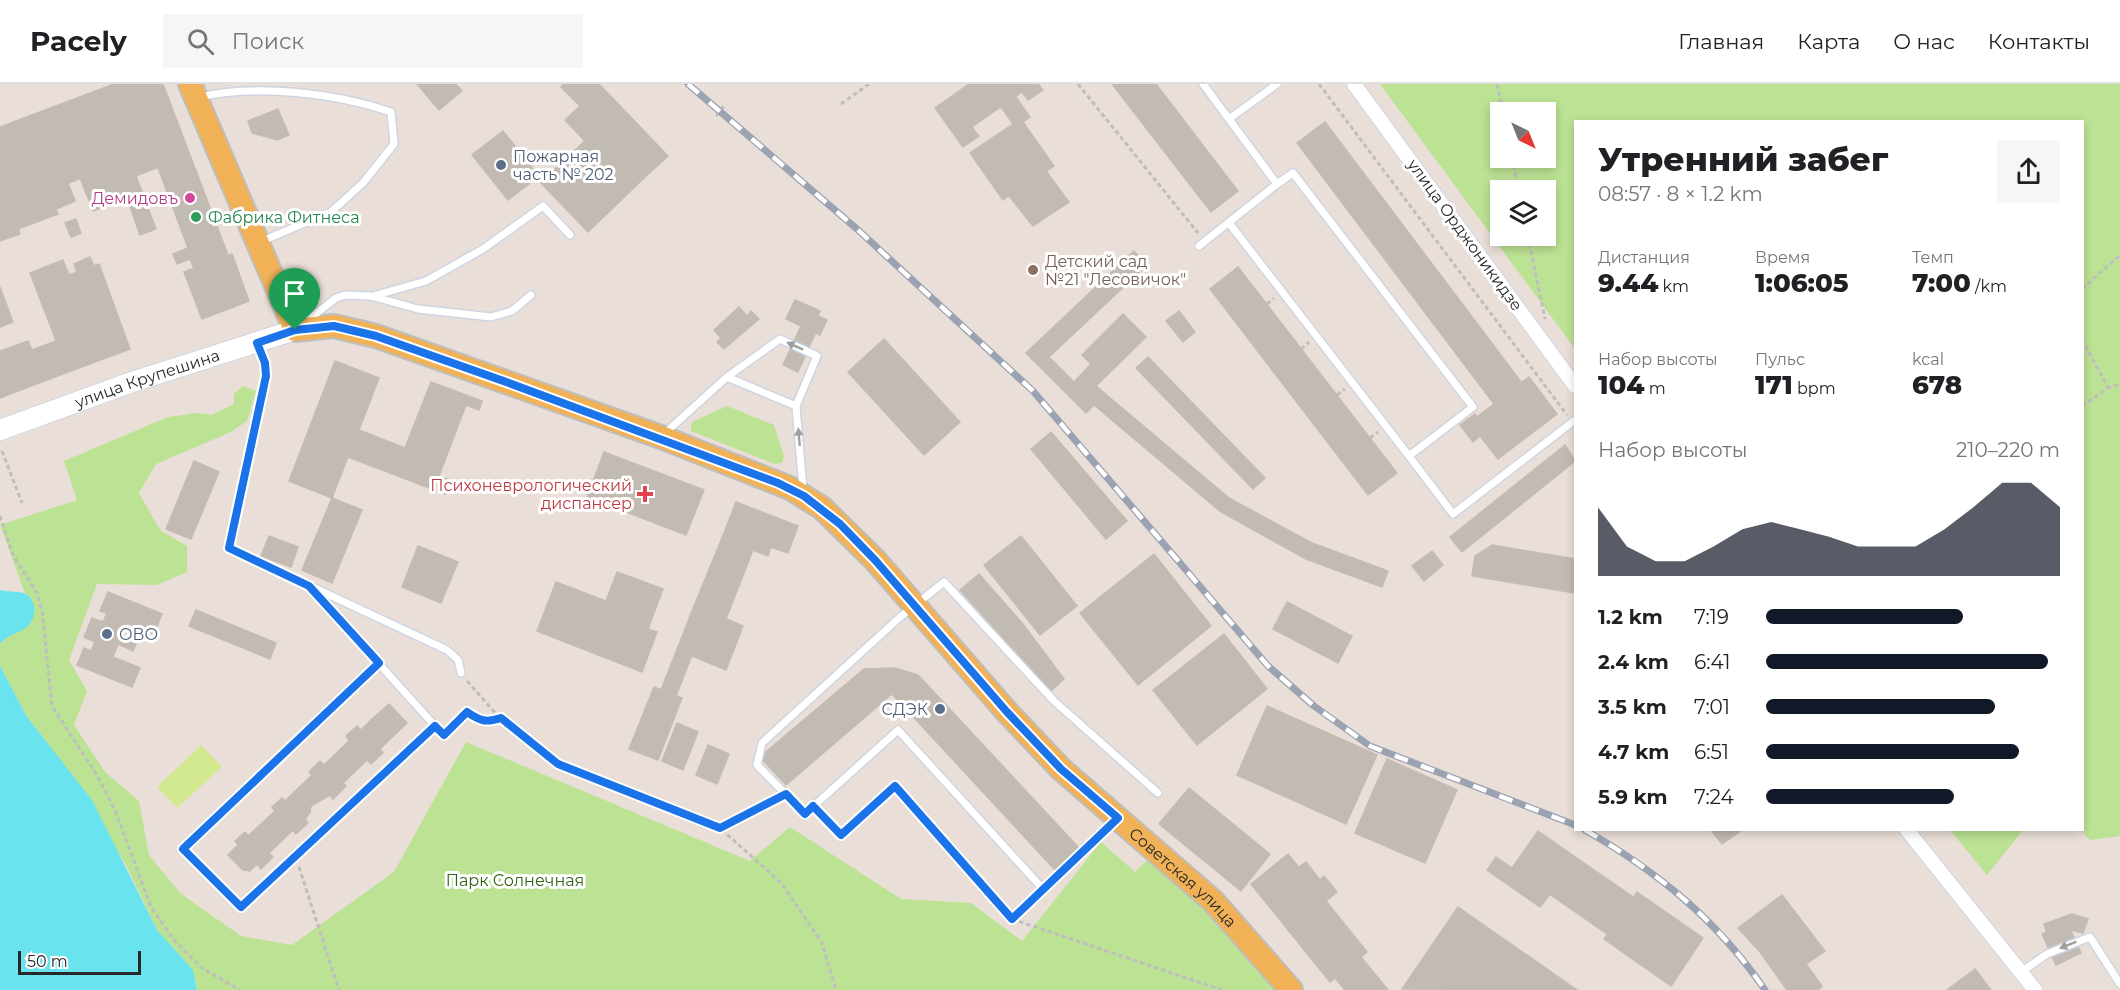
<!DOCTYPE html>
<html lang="ru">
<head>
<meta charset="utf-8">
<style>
  body { margin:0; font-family:Montserrat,sans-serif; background:#f6f6f6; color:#202124; height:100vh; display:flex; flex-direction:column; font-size:22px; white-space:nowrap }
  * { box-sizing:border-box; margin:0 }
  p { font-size:20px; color:#757577 }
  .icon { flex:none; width:33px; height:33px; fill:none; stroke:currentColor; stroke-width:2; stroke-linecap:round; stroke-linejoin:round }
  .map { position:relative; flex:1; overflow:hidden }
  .panel { position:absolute; left:1574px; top:36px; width:510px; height:711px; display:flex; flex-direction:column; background:#fff; border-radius:0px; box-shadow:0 3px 9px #0003 }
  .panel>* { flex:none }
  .needle { width:39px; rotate:137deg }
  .buttons { position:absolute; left:1490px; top:18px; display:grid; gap:12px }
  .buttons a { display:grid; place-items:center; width:66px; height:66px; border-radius:0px; background:#fff; box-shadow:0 3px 9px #0003; font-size:30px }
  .scale { position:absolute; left:18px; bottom:15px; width:123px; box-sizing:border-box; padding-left:6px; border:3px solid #272727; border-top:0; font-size:16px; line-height:21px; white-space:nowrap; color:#272727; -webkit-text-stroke:4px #fff; paint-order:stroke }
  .pin { position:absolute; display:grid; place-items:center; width:51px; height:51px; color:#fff; margin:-62px -26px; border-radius:50% 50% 50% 0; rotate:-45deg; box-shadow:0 0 6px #0007 }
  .pin .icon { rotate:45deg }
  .round { display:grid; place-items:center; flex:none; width:63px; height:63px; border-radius:0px; background:#f6f6f6 }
  .overview { display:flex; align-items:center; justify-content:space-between; height:102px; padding:0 24px }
  h1 { font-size:33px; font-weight:800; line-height:45px }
  .figures { display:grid; grid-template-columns:repeat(3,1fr); gap:9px; height:102px; padding:6px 24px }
  .figures div { display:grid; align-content:center }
  .figures b { font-size:26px; font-weight:800 }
  .figures small { font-size:16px; font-weight:400 }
  .figures p { font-size:16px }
  .chart { height:168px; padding:12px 24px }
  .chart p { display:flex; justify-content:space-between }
  .chart svg { width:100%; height:108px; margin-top:6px; fill:#111827; opacity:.7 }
  ul { padding:0 24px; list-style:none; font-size:20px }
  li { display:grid; grid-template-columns:96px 72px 1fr; align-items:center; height:45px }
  li i { height:15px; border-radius:8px; background:#111827 }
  header { display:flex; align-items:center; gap:36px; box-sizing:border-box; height:84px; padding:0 30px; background:#fff; border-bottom:2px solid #e0e0e0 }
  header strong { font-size:28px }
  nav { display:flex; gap:33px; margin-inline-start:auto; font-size:21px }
  .search { width:420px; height:54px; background:#f6f6f6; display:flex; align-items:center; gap:15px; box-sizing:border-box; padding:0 21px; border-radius:0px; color:#757577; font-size:22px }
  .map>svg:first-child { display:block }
</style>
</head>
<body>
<header>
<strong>Pacely</strong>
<div class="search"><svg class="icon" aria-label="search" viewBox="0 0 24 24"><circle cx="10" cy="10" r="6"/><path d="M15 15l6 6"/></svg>Поиск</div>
<nav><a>Главная</a><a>Карта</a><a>О нас</a><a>Контакты</a></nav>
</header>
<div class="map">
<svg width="2120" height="906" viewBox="0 0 2120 906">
  <rect width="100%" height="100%" fill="#eadfd8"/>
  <!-- green -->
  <g fill="#bce294" fill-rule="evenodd">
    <path d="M 1380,0 L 2120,0 L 2120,752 L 2090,756 L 2080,746 L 2082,38 L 1575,38 L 1575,265 ZM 1545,28 L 1545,74 L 1500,74 L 1500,28 ZM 1545,106 L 1545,152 L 1500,152 L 1500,106 Z"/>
    <polygon points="243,302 256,307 247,337 231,348 156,380 139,409 160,446 187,462 187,488 157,501 97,500 69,576 87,607 74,641 105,688 139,717 149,771 180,809 241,852 292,861 394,788 466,658 750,777 790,743 901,815 971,819 1022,857 1101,758 1135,788 1149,774 1240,861 1276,906 197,906 193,886 157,846 125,779 27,633 0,582 0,560 5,552 28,542 33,518 25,509 0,441 77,416 64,377 168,333 197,329 212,331 234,320 234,310"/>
    <polygon points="727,322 774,341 784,372 782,379 775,380 691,347 691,340 694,337"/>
    <polygon points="1950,746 2023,746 1987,791"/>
  </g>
  <!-- pitch -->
  <polygon fill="#d3e98f" points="201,661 222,683 177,724 157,703"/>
  <!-- water -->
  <g fill="#69e3ee">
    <path d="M 0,506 C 7,508 17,507 24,509 C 37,515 37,533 28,542 C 20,550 8,549 0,560 Z"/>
    <polygon points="0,582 27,633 92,716 157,846 193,886 197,906 0,906"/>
  </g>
  <!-- building -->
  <g fill="#c2bbb4" stroke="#c5bbb2" stroke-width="1.5">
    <polygon points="114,0 163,0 190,71 125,96 119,80 0,125 0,43"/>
    <polygon points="417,0 456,0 462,7 439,26"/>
    <polygon points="564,0 599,0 668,72 644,94 597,45 585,57 565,36 580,22 561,3"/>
    <polygon points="969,0 1038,0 1043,6 1028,16 1022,8 972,43 979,52 963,63 935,24"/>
    <polygon points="1112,0 1156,0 1238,107 1211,128"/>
    <polygon points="1016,13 1030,33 1023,38 1054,82 1046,87 1069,118 1033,142 1009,112 1003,116 970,69 1013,40 1001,23"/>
    <polygon points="278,25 289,51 277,56 252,49 248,37"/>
    <polygon points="1325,38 1522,299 1494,320 1297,59"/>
    <polygon points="597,45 644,94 588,148 541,99"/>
    <polygon points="503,47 539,92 508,116 472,71"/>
    <polygon points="190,71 228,171 194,184 190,175 177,180 173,170 188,164 158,84"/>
    <polygon points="119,80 125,96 136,92 142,108 93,127 80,94"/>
    <polygon points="68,99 75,117 56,125 58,130 18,145 10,121"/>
    <polygon points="142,108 156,145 140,151 127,114"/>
    <polygon points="10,121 20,150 0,157 0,125"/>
    <polygon points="76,135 81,149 71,153 65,139"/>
    <polygon points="1134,167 1147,181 1049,273 1074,298 1091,280 1082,271 1123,230 1146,253 1096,302 1229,414 1312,459 1388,487 1382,503 1306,475 1221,428 1094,321 1086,329 1026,269"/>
    <polygon points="232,170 249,217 202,235 184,188"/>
    <polygon points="90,173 94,182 77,188 74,180"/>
    <polygon points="63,176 69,191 99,180 130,265 68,288 30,189"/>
    <polygon points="1238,183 1397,389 1368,411 1210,205"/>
    <polygon points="0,203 13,238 0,243"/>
    <polygon points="795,216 820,227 818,232 827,236 820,251 786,235"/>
    <polygon points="739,223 747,232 751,227 759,235 724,265 717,258 721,254 714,246"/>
    <polygon points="1179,227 1195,248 1183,258 1166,237"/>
    <polygon points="801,242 816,248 798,288 783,281"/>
    <polygon points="884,255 960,338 924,371 848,288"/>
    <polygon points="28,257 32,266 56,257 68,288 0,314 0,267"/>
    <polygon points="1148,273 1265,394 1253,405 1136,284"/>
    <polygon points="335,277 379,294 359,346 405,364 431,298 482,317 479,326 466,321 439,392 450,396 445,410 348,373 332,414 289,397"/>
    <polygon points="1529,293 1557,330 1498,375 1480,352 1473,358 1460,341 1475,330 1477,333"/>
    <polygon points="1051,348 1127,437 1106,455 1031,365"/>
    <polygon points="1565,361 1575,377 1462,468 1450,453"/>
    <polygon points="604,368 704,406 686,451 587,413"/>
    <polygon points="194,377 219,388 191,455 166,445"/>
    <polygon points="332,414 362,426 332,499 302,486"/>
    <polygon points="736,418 798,442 788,469 771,463 768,472 722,454"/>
    <polygon points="269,452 298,463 291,483 261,472"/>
    <polygon points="1021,452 1077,522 1040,551 984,481"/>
    <polygon points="722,454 753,466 726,535 694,522"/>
    <polygon points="1492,461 1575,475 1575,509 1472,492 1475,472"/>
    <polygon points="418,462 458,478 441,519 402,503"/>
    <polygon points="1432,467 1443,481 1424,497 1412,482"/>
    <polygon points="1154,470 1211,542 1138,601 1080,529"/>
    <polygon points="617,488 663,505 648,545 657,548 642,588 537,547 556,498 606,517"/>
    <polygon points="979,490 1023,540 1064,595 1051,607 960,506"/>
    <polygon points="108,508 162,530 154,550 127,539 122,551 137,557 133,567 118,560 113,573 140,584 132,603 77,581 84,564 91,567 95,558 84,553 92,534 103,538 107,529 100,527"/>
    <polygon points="1287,518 1352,552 1338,579 1273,545"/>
    <polygon points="694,522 709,528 676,612 661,606"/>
    <polygon points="196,526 276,559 270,575 189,542"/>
    <polygon points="709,528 743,542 726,586 692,572"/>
    <polygon points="1224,550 1267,605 1197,661 1153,606"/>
    <polygon points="895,584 918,591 1080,765 1056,787 892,610 786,701 760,673 864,585"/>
    <polygon points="654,603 682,614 658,676 629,665"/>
    <polygon points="389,620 407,639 386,659 386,651 371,636"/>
    <polygon points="1267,622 1377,671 1346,740 1237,691"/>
    <polygon points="371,636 386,651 386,659 380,665 383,669 371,680 367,676 343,699 346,702 333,715 330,711 311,722 310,729 305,735 308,739 296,750 293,746 269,769 273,773 261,785 257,780 250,787 243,786 228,771 238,761 235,757 245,748 248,752 275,727 272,723 282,714 285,717 312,691 309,688 320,677 324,681 349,657 346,652 357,642 361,646"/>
    <polygon points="677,639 698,648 683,686 662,677"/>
    <polygon points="708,661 729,670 717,700 696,691"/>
    <polygon points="1387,675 1457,706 1425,779 1355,749"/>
    <polygon points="1189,704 1270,770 1241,807 1159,740"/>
    <polygon points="1711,746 1742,746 1722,760"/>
    <polygon points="1538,747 1633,813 1607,850 1512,784"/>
    <polygon points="1288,770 1367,868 1330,898 1251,800"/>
    <polygon points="1496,773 1550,810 1540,823 1487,786"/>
    <polygon points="1306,778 1320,796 1324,792 1337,808 1326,817 1299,783"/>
    <polygon points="1637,808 1703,854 1671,902 1604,855"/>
    <polygon points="1782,811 1825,867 1806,880 1822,902 1818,906 1787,906 1760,868 1738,844"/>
    <polygon points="1458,823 1577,906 1402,905"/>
    <polygon points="2072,830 2088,835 2083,849 2067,845 2048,852 2044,840"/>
    <polygon points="2067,838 2081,869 2056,881 2042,850"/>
    <polygon points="1361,873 1388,906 1345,906 1335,894"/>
    <polygon points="1975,885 1991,906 1947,906"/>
  </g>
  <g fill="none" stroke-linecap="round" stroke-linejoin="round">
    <defs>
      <g id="service">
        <polyline points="1203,0 1277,100 1293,89 1473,323 1409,372 1453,430 1575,336"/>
        <path d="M 200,13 C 259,0 335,9 391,28 L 394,60 L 363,99 L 331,128 L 262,157"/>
        <polyline points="1229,35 1277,0"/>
        <polyline points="1229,139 1409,372"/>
        <polyline points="1199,162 1277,100"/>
        <polyline points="373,212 426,197 483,165 543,122 570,151"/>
        <polyline points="304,239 336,214 345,211 371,212 418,225 491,233 512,227 531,211"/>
        <polyline points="258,261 265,279 266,292 229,464 447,566 458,576 461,589"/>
        <polyline points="727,293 780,255 817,272 796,322"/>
        <polyline points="664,350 727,293 796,322 803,406"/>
        <polyline points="309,502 435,642 241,823 183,765 379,579"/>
        <polyline points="1116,736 1043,805 898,646 805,730 757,681 762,659 899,534 944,498 1054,617 1158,709"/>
        <polyline points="2021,888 2047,870 2090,853 2120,900"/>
      </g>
      <g id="minor">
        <polyline points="1354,0 1575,302"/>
        <polyline points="1907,746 2035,906"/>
      </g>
      <g id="secondary">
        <path id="s1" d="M 0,346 L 132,298 L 295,246"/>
      </g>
      <g id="primary">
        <path id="s2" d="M 190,0 L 295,246 L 334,242 L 376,252 L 661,353 L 790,404 L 822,424 L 875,476 L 1007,628 L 1061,685 L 1213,817 L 1291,906"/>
      </g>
    </defs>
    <!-- service casing -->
    <use href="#service" stroke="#ced5e1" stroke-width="10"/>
    <!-- minor casing -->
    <use href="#minor" stroke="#ced5e1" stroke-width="16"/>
    <!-- secondary casing -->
    <use href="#secondary" stroke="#ced5e1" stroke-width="22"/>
    <!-- primary casing -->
    <use href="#primary" stroke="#bebebe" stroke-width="26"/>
    <!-- path -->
    <g stroke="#bebebe" stroke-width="3" stroke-dasharray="4.5 3" stroke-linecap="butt">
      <polyline points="1078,0 1198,149"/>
      <polyline points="1319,0 1567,331"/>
      <polyline points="1497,0 1503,28"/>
      <polyline points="841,20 869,0"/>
      <polyline points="721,26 724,22"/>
      <polyline points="716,32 719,29"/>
      <polyline points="1512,74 1519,106"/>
      <polyline points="1528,152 1545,235"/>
      <polyline points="2082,205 2120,171"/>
      <polyline points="1267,220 1274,214"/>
      <polyline points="2082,255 2108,304"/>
      <polyline points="1301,265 1309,258"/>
      <polyline points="1337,311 1345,305"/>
      <polyline points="2082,322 2108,304 2120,300"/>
      <polyline points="1370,354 1378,348"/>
      <polyline points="2,367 22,419"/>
      <polyline points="0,432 13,471 37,509 42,526 52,622 95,688 115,726 151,823 174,856 202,884 240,906"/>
      <polyline points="467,597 498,632 558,680 720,744 781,799 822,859 836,906"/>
      <path d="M 445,650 L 467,628 C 480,637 485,639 501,634"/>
      <polyline points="820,729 841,751 895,702 1012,835 1035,813"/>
      <polyline points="720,744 777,715"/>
      <polyline points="299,783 339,906"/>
      <polyline points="1012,835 1222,906"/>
    </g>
    <!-- service -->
    <use href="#service" stroke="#fff" stroke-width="7"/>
    <!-- minor -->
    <use href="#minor" stroke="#fff" stroke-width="14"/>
    <!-- secondary -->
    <use href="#secondary" stroke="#fff" stroke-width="20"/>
    <!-- primary -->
    <use href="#primary" stroke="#f0b157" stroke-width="22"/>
    <defs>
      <g id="rail">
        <polyline points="688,0 857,145 1033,307 1268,582 1314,622 1370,662 1575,741"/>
        <path d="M 1585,746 C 1658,788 1717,836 1765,906"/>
      </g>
    </defs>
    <!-- rail casing -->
    <use href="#rail" stroke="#9ba3b2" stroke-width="7"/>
    <!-- rail -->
    <use href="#rail" stroke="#fff" stroke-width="4.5" stroke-dasharray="14" stroke-linecap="butt"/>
  </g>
  <!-- one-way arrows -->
  <defs><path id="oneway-solid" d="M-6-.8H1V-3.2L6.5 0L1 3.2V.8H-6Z" transform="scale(1.5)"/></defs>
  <g fill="#9e9e9e">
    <use href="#oneway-solid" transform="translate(795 262) rotate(-156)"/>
    <use href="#oneway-solid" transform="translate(799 353) rotate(-95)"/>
    <use href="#oneway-solid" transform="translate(2068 861) rotate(158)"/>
  </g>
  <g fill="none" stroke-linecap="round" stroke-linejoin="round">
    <defs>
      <path id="route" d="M 334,242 L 376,252 L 509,299 L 778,399 L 804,412 L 840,440 L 875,476 L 1007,628 L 1061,685 L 1118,734 L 1012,835 L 895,702 L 841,751 L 813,722 L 805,730 L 786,710 L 720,744 L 558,680 L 501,634 C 486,639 480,637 467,628 L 444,651 L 435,642 L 241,823 L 183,765 L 379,579 L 309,502 L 229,464 L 266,292 L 265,279 L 257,259 L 295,246 Z"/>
    </defs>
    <!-- route casing -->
    <use href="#route" stroke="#fff" stroke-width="12"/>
    <!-- route -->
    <use href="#route" stroke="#1a73e8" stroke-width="8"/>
  </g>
  <!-- markers -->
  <g fill="#5c6f8a" stroke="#fff" stroke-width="2">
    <circle cx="501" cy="81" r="6"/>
    <circle cx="107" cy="550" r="6"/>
    <circle cx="940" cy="625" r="6"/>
  </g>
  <circle fill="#d1479c" stroke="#fff" stroke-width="2" cx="190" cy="114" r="6"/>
  <circle fill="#2e9e5b" stroke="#fff" stroke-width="2" cx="196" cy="133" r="6"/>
  <circle fill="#8d6e63" stroke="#fff" stroke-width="2" cx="1033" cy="186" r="6"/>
  <path fill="#e0444e" stroke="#fff" stroke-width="2" d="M642 401h6v6h6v6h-6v6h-6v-6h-6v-6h6z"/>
  <g text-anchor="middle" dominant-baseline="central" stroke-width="6" stroke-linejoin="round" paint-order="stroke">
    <!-- service labels -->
    <g font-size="16" fill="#4e5e75" stroke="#fff" text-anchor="start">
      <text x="513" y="72">Пожарная<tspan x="513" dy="18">часть № 202</tspan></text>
      <text x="119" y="550">ОВО</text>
      <text x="928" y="625" text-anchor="end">СДЭК</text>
    </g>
    <!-- hotel labels -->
    <g font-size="16" fill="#b23c85" stroke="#fff" text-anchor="end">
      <text x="178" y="114">Демидовъ</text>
    </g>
    <!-- leisure labels -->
    <g font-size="16" fill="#27864d" stroke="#fff" text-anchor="start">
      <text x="208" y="133">Фабрика Фитнеса</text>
    </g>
    <!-- street labels -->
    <g font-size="16" fill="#272727" stroke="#fff">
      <text transform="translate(1465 151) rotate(54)">улица Орджоникидзе</text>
      <text stroke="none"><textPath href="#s1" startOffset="156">улица Крупешина</textPath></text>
      <text stroke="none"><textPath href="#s2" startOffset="1346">Советская улица</textPath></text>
    </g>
    <!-- education labels -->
    <g font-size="16" fill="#785e54" stroke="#fff" text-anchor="start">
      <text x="1045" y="177">Детский сад<tspan x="1045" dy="18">№21 "Лесовичок"</tspan></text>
    </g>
    <!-- health labels -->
    <g font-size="16" fill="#be3a42" stroke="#fff" text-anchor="end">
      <text x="632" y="401">Психоневрологический<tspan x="632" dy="18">диспансер</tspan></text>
    </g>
    <!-- park labels -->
    <g font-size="16" fill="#356219" stroke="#fff">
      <text x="515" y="796">Парк Солнечная</text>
    </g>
  </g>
</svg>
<div class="buttons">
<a><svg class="needle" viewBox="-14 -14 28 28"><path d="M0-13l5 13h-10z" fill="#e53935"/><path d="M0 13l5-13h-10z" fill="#757577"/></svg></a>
<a><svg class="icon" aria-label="layers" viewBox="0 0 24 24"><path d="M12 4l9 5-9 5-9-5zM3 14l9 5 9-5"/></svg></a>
</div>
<div class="scale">50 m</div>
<div class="pin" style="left:295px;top:246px;background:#1e9e55"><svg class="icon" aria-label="arrive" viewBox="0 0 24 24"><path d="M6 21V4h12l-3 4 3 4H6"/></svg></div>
<section class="panel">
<div class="overview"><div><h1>Утренний забег</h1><p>08:57 · 8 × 1.2 km</p></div><a class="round"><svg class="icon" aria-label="share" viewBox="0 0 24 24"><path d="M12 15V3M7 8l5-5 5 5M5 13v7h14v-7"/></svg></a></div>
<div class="figures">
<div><p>Дистанция</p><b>9.44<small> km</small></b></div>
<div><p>Время</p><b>1:06:05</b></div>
<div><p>Темп</p><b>7:00<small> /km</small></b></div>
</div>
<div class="figures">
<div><p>Набор высоты</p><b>104<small> m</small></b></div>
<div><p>Пульс</p><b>171<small> bpm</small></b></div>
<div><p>kcal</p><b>678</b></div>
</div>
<div class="chart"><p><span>Набор высоты</span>210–220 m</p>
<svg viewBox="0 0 160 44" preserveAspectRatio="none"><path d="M0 44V16L10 32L20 38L30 38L40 32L50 25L60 22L70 25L80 28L90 32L100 32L110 32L120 25L130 16L140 6L150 6L160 16V44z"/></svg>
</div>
<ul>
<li><b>1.2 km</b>7:19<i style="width:67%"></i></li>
<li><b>2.4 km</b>6:41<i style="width:96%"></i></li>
<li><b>3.5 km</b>7:01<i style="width:78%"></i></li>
<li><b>4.7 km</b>6:51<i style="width:86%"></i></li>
<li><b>5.9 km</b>7:24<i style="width:64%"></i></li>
</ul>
</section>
</div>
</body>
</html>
